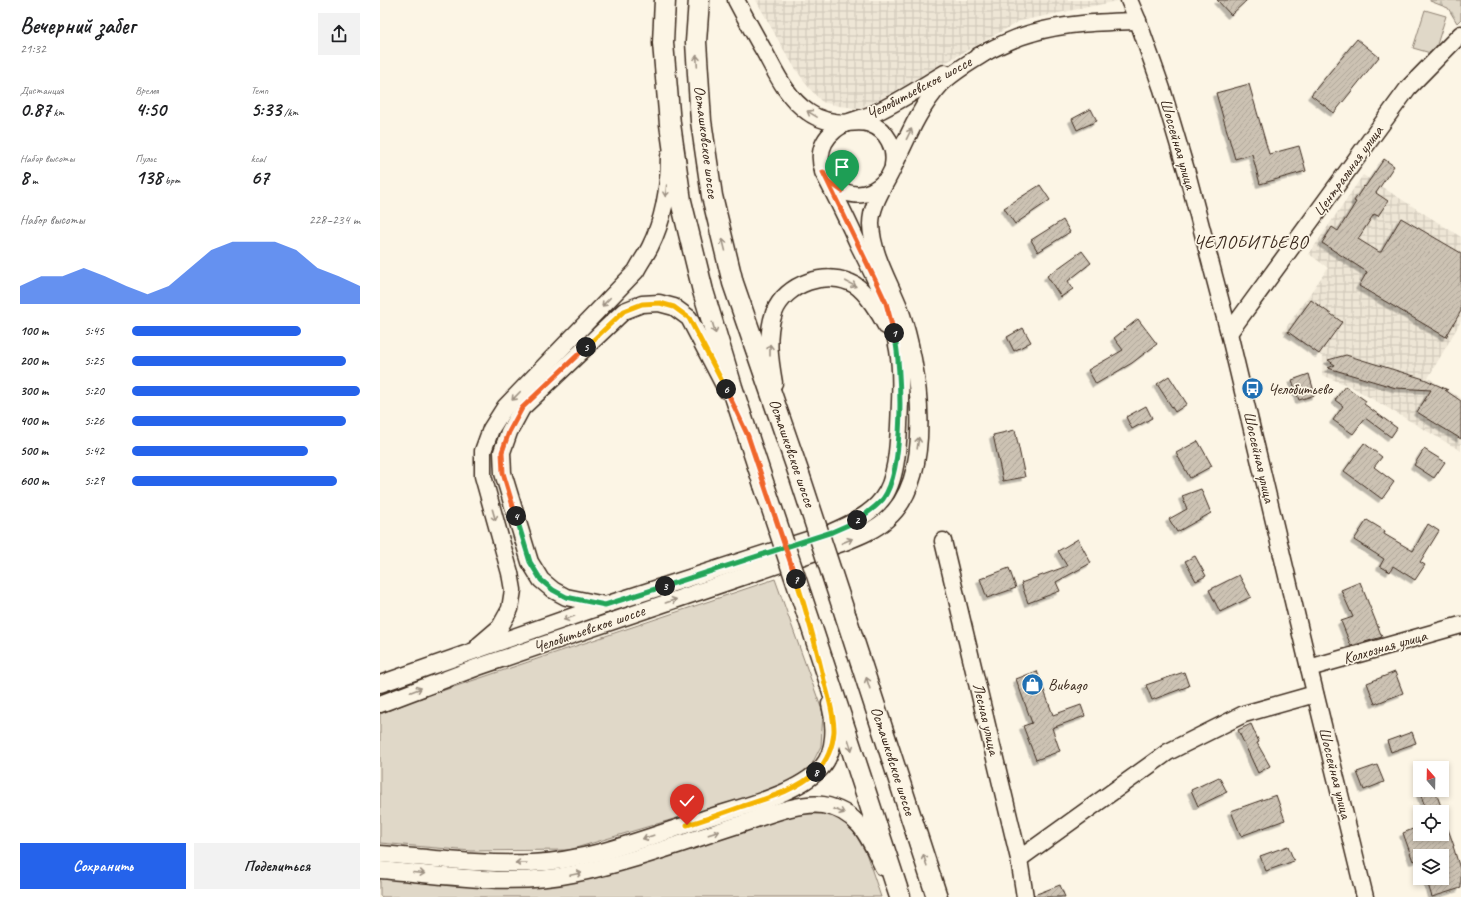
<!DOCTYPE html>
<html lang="ru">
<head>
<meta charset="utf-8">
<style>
  body { margin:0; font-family:Caveat,sans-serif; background:#f2f2f2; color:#202124; height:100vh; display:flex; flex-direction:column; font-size:15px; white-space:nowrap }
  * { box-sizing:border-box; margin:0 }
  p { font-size:13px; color:#757577 }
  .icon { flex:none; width:22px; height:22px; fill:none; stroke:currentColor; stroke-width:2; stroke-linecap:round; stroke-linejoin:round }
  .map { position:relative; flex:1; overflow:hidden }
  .panel { display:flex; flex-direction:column; background:#fff; width:380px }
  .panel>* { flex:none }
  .needle { width:26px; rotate:340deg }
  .buttons { position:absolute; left:1033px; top:761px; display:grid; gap:8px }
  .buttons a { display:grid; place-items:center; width:36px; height:36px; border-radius:0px; background:#fff; box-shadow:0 2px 6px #0003; font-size:20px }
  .pin { position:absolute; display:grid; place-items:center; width:34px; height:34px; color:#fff; margin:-41px -17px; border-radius:50% 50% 50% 0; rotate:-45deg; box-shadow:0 0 4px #0007 }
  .pin .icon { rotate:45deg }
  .km { position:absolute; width:20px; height:20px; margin:-10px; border-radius:50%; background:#222; color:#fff; font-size:11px; line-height:20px; text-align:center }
  .round { display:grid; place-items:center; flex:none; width:42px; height:42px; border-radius:0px; background:#f2f2f2 }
  .overview { display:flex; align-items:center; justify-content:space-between; height:68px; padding:0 20px }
  h1 { font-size:22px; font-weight:600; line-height:30px }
  .figures { display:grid; grid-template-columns:repeat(3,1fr); gap:6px; height:68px; padding:4px 20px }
  .figures div { display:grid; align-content:center }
  .figures b { font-size:20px; font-weight:600 }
  .figures small { font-size:11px; font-weight:400 }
  .figures p { font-size:11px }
  .chart { height:112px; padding:8px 20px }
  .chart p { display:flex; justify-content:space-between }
  .chart svg { width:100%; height:72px; margin-top:4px; fill:#2563eb; opacity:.7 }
  .cta { display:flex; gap:8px; margin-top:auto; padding:8px 20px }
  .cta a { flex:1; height:46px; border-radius:0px; background:#2563eb; color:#fff; font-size:16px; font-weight:600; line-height:46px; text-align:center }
  .cta a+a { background:#f2f2f2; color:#202124 }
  ul { padding:0 20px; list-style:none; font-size:13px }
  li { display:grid; grid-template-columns:64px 48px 1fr; align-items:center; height:30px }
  li i { height:10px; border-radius:5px; background:#2563eb }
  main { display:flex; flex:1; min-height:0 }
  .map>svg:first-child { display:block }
</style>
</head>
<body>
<main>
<section class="panel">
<div class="overview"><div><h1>Вечерний забег</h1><p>21:32</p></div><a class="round"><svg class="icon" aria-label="share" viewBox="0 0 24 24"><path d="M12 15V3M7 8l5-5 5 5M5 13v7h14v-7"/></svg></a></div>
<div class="figures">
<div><p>Дистанция</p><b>0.87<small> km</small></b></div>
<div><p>Время</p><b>4:50</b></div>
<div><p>Темп</p><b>5:33<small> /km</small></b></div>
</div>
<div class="figures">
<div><p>Набор высоты</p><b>8<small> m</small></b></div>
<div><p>Пульс</p><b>138<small> bpm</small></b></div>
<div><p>kcal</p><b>67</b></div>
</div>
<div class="chart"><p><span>Набор высоты</span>228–234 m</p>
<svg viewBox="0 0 160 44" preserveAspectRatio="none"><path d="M0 44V33L10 27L20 27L30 22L40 27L50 33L60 38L70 33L80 22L90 11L100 6L110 6L120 6L130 11L140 22L150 27L160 33V44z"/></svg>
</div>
<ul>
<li><b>100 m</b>5:45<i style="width:74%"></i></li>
<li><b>200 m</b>5:25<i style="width:94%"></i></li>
<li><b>300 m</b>5:20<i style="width:100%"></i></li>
<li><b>400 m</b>5:26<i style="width:94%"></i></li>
<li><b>500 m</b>5:42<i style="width:77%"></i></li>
<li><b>600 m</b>5:29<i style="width:90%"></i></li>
</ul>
<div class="cta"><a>Сохранить</a><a>Поделиться</a></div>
</section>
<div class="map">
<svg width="1081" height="897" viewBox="0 0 1081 897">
  <defs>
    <pattern id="industrial-grid" width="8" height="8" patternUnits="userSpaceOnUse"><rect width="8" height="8" fill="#eee6d6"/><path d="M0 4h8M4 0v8" fill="none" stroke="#cdc5b7"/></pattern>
    <pattern id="forest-firs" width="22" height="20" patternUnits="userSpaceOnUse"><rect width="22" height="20" fill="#e0d8c8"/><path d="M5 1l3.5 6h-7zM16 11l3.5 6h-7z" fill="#c1baab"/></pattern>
    <pattern id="building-hatch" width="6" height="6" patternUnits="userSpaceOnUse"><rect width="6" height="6" fill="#ccc2b3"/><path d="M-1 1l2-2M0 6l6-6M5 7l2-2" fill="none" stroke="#b0a79a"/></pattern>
    <filter id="shadow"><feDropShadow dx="-3.5" dy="3.5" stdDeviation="0" flood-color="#0004"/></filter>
  </defs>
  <rect width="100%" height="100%" fill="#fcf5e5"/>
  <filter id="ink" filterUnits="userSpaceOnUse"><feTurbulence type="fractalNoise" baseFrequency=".025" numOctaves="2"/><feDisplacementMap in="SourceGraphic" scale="8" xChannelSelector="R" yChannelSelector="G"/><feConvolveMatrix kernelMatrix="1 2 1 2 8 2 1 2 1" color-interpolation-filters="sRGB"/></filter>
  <g filter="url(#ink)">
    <!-- industrial -->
    <g fill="url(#industrial-grid)">
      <polygon points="376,0 742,0 640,21 497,101 478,108 459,106 442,102 429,88 415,68 402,47"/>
      <polygon points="983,175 1081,237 1081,321 1048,378 1081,398 1081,451 972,387 942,375 943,357 903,332 948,268 929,254"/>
    </g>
    <!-- green -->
    <g fill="#e0d8c8" stroke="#8e8173">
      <polygon points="1045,10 1066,16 1054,54 1033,48"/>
      <polygon points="395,579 443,713 441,746 430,768 395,789 189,850 91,851 0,843 0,714 32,701"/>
      <polygon points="421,814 450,814 470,825 486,853 501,897 3,897 0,896 0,876 145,886 395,820"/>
    </g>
    <!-- forest -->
    <polygon fill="url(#forest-firs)" stroke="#8e8173" points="1050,0 1081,0 1081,19 1077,23 1068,8 1050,1"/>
    <!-- building -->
    <g fill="url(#building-hatch)" stroke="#3b2a1e" filter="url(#shadow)">
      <polygon points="837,0 867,0 851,15"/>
      <polygon points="977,39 999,57 954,113 931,95"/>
      <polygon points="869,84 889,154 919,146 926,171 880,184 872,154 855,159 836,93"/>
      <polygon points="711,109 717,121 697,130 692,119"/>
      <polygon points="1004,159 1014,166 996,193 1008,201 998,216 994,214 978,239 999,252 1001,252 1021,218 1081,253 1081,311 1066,337 979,286 987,272 942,243 952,227 958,231 976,202 974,201 984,186 985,187"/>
      <polygon points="660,185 670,200 635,224 624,208"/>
      <polygon points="683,220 690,232 658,252 651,240"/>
      <polygon points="702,251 711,263 688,281 693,289 681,297 667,276"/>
      <polygon points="931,300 962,322 939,354 908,332"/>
      <polygon points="758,319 777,344 752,363 716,384 708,370 743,350 734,338"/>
      <polygon points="643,328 651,342 634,351 627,337"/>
      <polygon points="966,355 1044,379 1068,390 1065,390 1081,401 1081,439 1037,412 1051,390 1016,388 948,368 955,365 948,360"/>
      <polygon points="929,374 935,395 919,400 912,380"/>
      <polygon points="789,376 807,404 795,412 777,384"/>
      <polygon points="965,386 986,401 984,404 1017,428 1011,437 985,418 973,434 953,420 963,406 955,400"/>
      <polygon points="766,406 772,418 752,429 746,417"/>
      <polygon points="635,430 645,477 623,481 613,435"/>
      <polygon points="818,441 832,466 810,478 796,453"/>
      <polygon points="984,443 1002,457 994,467 1014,482 1002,499 964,471"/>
      <polygon points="1044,449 1065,462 1054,478 1034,465"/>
      <polygon points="821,489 831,513 797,532 789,519 807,509 802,496"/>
      <polygon points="987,520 1005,531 1004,534 1033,551 1048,524 1059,531 1040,562 1045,565 1035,580 1013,566 1010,572 1000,566 1004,559 974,540"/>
      <polygon points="698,539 711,563 676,582 680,591 648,603 641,583 687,566 678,551"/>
      <polygon points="815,556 826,576 816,581 805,561"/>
      <polygon points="629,568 636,588 607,598 600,579"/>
      <polygon points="859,575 871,597 840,612 829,590"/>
      <polygon points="980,582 1002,637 971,646 961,621 973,617 961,590"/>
      <polygon points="657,671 673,715 701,705 705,716 672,728 680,751 656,760 643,726 652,723 636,679"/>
      <polygon points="804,672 809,686 772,700 766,685"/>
      <polygon points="1015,672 1023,693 995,704 987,683"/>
      <polygon points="871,724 879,742 877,743 890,766 878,773 858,730"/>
      <polygon points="1032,732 1036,743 1011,752 1007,741"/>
      <polygon points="997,765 1004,782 984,790 977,772"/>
      <polygon points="839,777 847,792 818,806 811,790"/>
      <polygon points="1039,790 1055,790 1062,809 1054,812 1047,812"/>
      <polygon points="896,795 905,820 861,836 851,811"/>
      <polygon points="1040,826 1040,834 1044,834 1045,838 1055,834 1062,834 1062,832 1068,829 1074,846 1073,846 1081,872 1081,888 1052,897 1046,878 1062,878 1062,851 1048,856 1040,856 1040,859 1033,861 1023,833"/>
      <polygon points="908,846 914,861 886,871 880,856"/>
      <polygon points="680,885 685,897 654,897 654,895"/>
    </g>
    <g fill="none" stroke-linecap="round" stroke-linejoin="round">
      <defs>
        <g id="minor">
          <path d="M 356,0 C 365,17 374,34 384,51 C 396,73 407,98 428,112 C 440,121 454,123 468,123 C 476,122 483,121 490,124 C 507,130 516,148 513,165"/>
          <polyline points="749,0 758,21 782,89 807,173 849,333 929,668 985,897"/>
          <path d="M 598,56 C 616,47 633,38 652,33 C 686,23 723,22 758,21"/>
          <path d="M 505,181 C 468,221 415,162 455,130 C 466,120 483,119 497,112 C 520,101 543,86 565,73"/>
          <polyline points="849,333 1028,88 1081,34"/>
          <path d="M 394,383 C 390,360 386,335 394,313 C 405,283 448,269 475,285 C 486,292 500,314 506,326"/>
          <polyline points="563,541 639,859 645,897"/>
          <polyline points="225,605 186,597 173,590 161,580 150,562 123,473 122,452 129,432 142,408 244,311 262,304 279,303 294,307 309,318 347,391"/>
          <path d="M 99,645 L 120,627 L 130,609 L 133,590 L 130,573 L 103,476 L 103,451 L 111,429 L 125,407 L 256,271 C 260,263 266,255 270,247 C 284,219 289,186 289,156"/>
          <polyline points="929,668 1081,625"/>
          <path d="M 0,684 L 225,605 L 452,532 C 470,524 490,515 502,499 C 516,482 518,447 519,426 C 520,401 522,375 518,350 C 512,313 496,279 479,246 C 468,221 456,197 443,172"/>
          <path d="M 0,704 L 98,667 L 462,543 C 477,537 494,531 507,519 C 557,476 539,364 520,309 C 509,281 492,254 491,224 C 491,205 504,187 512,170 C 526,141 538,109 561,84 C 574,71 592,61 608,51"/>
          <path d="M 0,854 C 50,858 101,865 151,863 C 210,861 268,837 324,819 C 358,808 417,795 442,767 C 456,751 455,723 450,704"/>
          <polyline points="639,859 788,752 864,714 935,694"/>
          <path d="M 0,870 C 61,875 133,887 193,874 C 248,863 302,843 355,826 C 378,819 419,801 443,805 C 478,811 489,837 503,867"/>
        </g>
        <g id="major">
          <polyline points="285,0 283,43 290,124 301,201 323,291 352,387 384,485"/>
          <polyline points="319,0 316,42 321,121 332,196 353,283 419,474"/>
          <polyline points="466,617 557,897"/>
          <polyline points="432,628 520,897"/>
        </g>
      </defs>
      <!-- minor casing -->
      <use href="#minor" stroke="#3b2a1e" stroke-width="19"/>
      <!-- major casing -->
      <use href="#major" stroke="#3b2a1e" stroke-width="23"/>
      <!-- minor -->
      <use href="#minor" stroke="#fcf5e5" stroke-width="16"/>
      <!-- major -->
      <use href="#major" stroke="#fcf5e5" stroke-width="20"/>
      <defs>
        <g id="major-bridge">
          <polyline points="419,474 466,617"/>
          <polyline points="384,485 432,628"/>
        </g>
      </defs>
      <!-- major-bridge casing -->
      <use href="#major-bridge" stroke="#3b2a1e" stroke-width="23" stroke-linecap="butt"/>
      <!-- major-bridge -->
      <use href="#major-bridge" stroke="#fcf5e5" stroke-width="20"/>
    </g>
    <!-- one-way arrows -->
    <defs><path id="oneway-shaft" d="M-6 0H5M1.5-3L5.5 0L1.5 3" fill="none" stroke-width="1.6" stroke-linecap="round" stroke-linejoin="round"/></defs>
    <g stroke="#9c9082">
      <use href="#oneway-shaft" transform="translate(317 61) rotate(-93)"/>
      <use href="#oneway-shaft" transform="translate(432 114) rotate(-149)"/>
      <use href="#oneway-shaft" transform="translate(529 134) rotate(-64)"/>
      <use href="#oneway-shaft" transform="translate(286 191) rotate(96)"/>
      <use href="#oneway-shaft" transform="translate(344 245) rotate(-104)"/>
      <use href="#oneway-shaft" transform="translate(471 284) rotate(28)"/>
      <use href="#oneway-shaft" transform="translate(226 302) rotate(134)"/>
      <use href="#oneway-shaft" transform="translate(334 328) rotate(73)"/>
      <use href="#oneway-shaft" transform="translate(390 350) rotate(-90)"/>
      <use href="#oneway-shaft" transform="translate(136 396) rotate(134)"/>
      <use href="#oneway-shaft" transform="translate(538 443) rotate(-82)"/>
      <use href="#oneway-shaft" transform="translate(114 515) rotate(74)"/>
      <use href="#oneway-shaft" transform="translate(467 541) rotate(-23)"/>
      <use href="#oneway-shaft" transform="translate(291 601) rotate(-19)"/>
      <use href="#oneway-shaft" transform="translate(189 618) rotate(161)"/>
      <use href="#oneway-shaft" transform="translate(488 683) rotate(-108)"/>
      <use href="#oneway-shaft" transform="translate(36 690) rotate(-21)"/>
      <use href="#oneway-shaft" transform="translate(470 745) rotate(72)"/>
      <use href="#oneway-shaft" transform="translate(459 811) rotate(23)"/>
      <use href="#oneway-shaft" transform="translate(334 833) rotate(-18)"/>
      <use href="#oneway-shaft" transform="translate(268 837) rotate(162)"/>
      <use href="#oneway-shaft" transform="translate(545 860) rotate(-108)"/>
      <use href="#oneway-shaft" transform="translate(141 863) rotate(-180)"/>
      <use href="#oneway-shaft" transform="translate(39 873) rotate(5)"/>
      <use href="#oneway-shaft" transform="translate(196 874) rotate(-12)"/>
    </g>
  </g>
  <g fill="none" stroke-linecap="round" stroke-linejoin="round" filter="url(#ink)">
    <defs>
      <polyline id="split-1" points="462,191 448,181 443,172 499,288 506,303 514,333"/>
      <path id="split-2" d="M 477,520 C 486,514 496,507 503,499 C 525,469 522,368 514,333"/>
      <polyline id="split-3" points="285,586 452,532 468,525 477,520"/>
      <polyline id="split-4" points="136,516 150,562 161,580 173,590 186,597 225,605 285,586"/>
      <polyline id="split-5" points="136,516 123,473 122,452 129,432 142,408 206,347"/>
      <polyline id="split-6" points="206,347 244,311 262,304 280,303 294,307 309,318 346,389"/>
      <polyline id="split-7" points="346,389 368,436 416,579"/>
      <path id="split-8" d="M 416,579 C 427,613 436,646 444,680 C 448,696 454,713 454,731 C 453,746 447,762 436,772"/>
      <path id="split-9" d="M 307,825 C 326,819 344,813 363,806 C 388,798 417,790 436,772"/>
    </defs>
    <!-- split-1 casing -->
    <use href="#split-1" stroke="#fff" stroke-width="8"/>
    <!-- split-2 casing -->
    <use href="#split-2" stroke="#fff" stroke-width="8"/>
    <!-- split-3 casing -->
    <use href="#split-3" stroke="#fff" stroke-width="8"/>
    <!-- split-4 casing -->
    <use href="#split-4" stroke="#fff" stroke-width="8"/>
    <!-- split-5 casing -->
    <use href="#split-5" stroke="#fff" stroke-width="8"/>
    <!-- split-6 casing -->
    <use href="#split-6" stroke="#fff" stroke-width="8"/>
    <!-- split-7 casing -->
    <use href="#split-7" stroke="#fff" stroke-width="8"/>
    <!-- split-8 casing -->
    <use href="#split-8" stroke="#fff" stroke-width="8"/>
    <!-- split-9 casing -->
    <use href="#split-9" stroke="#fff" stroke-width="8"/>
    <!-- split-1 -->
    <use href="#split-1" stroke="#f0652b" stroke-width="5"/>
    <!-- split-2 -->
    <use href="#split-2" stroke="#22a559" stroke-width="5"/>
    <!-- split-3 -->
    <use href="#split-3" stroke="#22a559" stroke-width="5"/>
    <!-- split-4 -->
    <use href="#split-4" stroke="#22a559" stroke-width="5"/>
    <!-- split-5 -->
    <use href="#split-5" stroke="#f0652b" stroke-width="5"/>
    <!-- split-6 -->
    <use href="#split-6" stroke="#f5b400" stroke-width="5"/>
    <!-- split-7 -->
    <use href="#split-7" stroke="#f0652b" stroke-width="5"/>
    <!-- split-8 -->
    <use href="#split-8" stroke="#f5b400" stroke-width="5"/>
    <!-- split-9 -->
    <use href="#split-9" stroke="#f5b400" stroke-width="5"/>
  </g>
  <!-- icons -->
  <defs>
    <symbol id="bus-disc" viewBox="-11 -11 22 22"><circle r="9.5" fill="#1f6fb2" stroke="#fcf5e5"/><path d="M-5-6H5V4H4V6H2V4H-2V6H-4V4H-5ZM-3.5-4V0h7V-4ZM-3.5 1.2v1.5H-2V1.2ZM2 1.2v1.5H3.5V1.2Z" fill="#fff"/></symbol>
    <symbol id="shop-disc" viewBox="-11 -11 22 22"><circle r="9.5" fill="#1f6fb2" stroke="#fcf5e5"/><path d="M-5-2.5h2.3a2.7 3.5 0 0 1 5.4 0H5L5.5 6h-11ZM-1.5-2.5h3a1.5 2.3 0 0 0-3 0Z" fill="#fff"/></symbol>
  </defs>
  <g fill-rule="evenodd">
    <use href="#bus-disc" x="860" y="376" width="25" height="25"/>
    <use href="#shop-disc" x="640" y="672" width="25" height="25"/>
  </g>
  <g text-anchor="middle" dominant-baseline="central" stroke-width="3.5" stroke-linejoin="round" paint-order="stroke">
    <!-- street labels -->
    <g font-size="16" fill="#3b2a1e" stroke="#fcf5e5">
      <text transform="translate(539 88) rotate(-28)">Челобитьевское шоссе</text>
      <text transform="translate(326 142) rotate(83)">Осташковское шоссе</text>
      <text transform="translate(798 144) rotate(74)">Шоссейная улица</text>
      <text transform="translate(968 171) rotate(-54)">Центральная улица</text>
      <text transform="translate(412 453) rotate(71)">Осташковское шоссе</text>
      <text transform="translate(879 457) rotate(77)">Шоссейная улица</text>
      <text transform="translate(209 629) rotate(-19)">Челобитьевское шоссе</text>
      <text transform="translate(1005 647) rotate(-16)">Колхозная улица</text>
      <text transform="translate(606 719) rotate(77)">Лесная улица</text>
      <text transform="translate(513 761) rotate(72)">Осташковское шоссе</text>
      <text transform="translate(955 773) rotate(76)">Шоссейная улица</text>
    </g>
    <!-- poi labels -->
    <g font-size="16" fill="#3b2a1e" stroke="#fcf5e5" text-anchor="start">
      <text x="888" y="389">Челобитьево</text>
      <text x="668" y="685">Bubago</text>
    </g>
    <!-- quarter labels -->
    <g font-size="18" letter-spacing="1" fill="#3b2a1e" stroke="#fcf5e5">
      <text x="871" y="242">ЧЕЛОБИТЬЕВО</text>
    </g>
  </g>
</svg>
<div class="buttons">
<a><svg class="needle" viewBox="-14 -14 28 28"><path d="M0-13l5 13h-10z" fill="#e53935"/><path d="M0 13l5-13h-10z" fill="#757577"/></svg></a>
<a><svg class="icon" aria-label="locate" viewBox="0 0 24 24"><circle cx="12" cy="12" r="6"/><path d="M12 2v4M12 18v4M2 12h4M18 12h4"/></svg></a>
<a><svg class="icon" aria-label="layers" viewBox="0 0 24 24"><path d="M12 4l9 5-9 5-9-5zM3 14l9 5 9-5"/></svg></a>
</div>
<div class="pin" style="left:462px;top:191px;background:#1e9e55"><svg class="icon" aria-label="arrive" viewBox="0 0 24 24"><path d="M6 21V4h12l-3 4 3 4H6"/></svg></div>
<div class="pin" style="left:307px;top:825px;background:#d93025"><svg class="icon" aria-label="check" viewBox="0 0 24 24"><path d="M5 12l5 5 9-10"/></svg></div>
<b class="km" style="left:514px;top:333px">1</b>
<b class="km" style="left:477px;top:520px">2</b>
<b class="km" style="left:285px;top:586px">3</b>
<b class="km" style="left:136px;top:516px">4</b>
<b class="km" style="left:206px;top:347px">5</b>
<b class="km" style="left:346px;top:389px">6</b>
<b class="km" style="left:416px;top:579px">7</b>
<b class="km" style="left:436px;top:772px">8</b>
</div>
</main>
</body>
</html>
